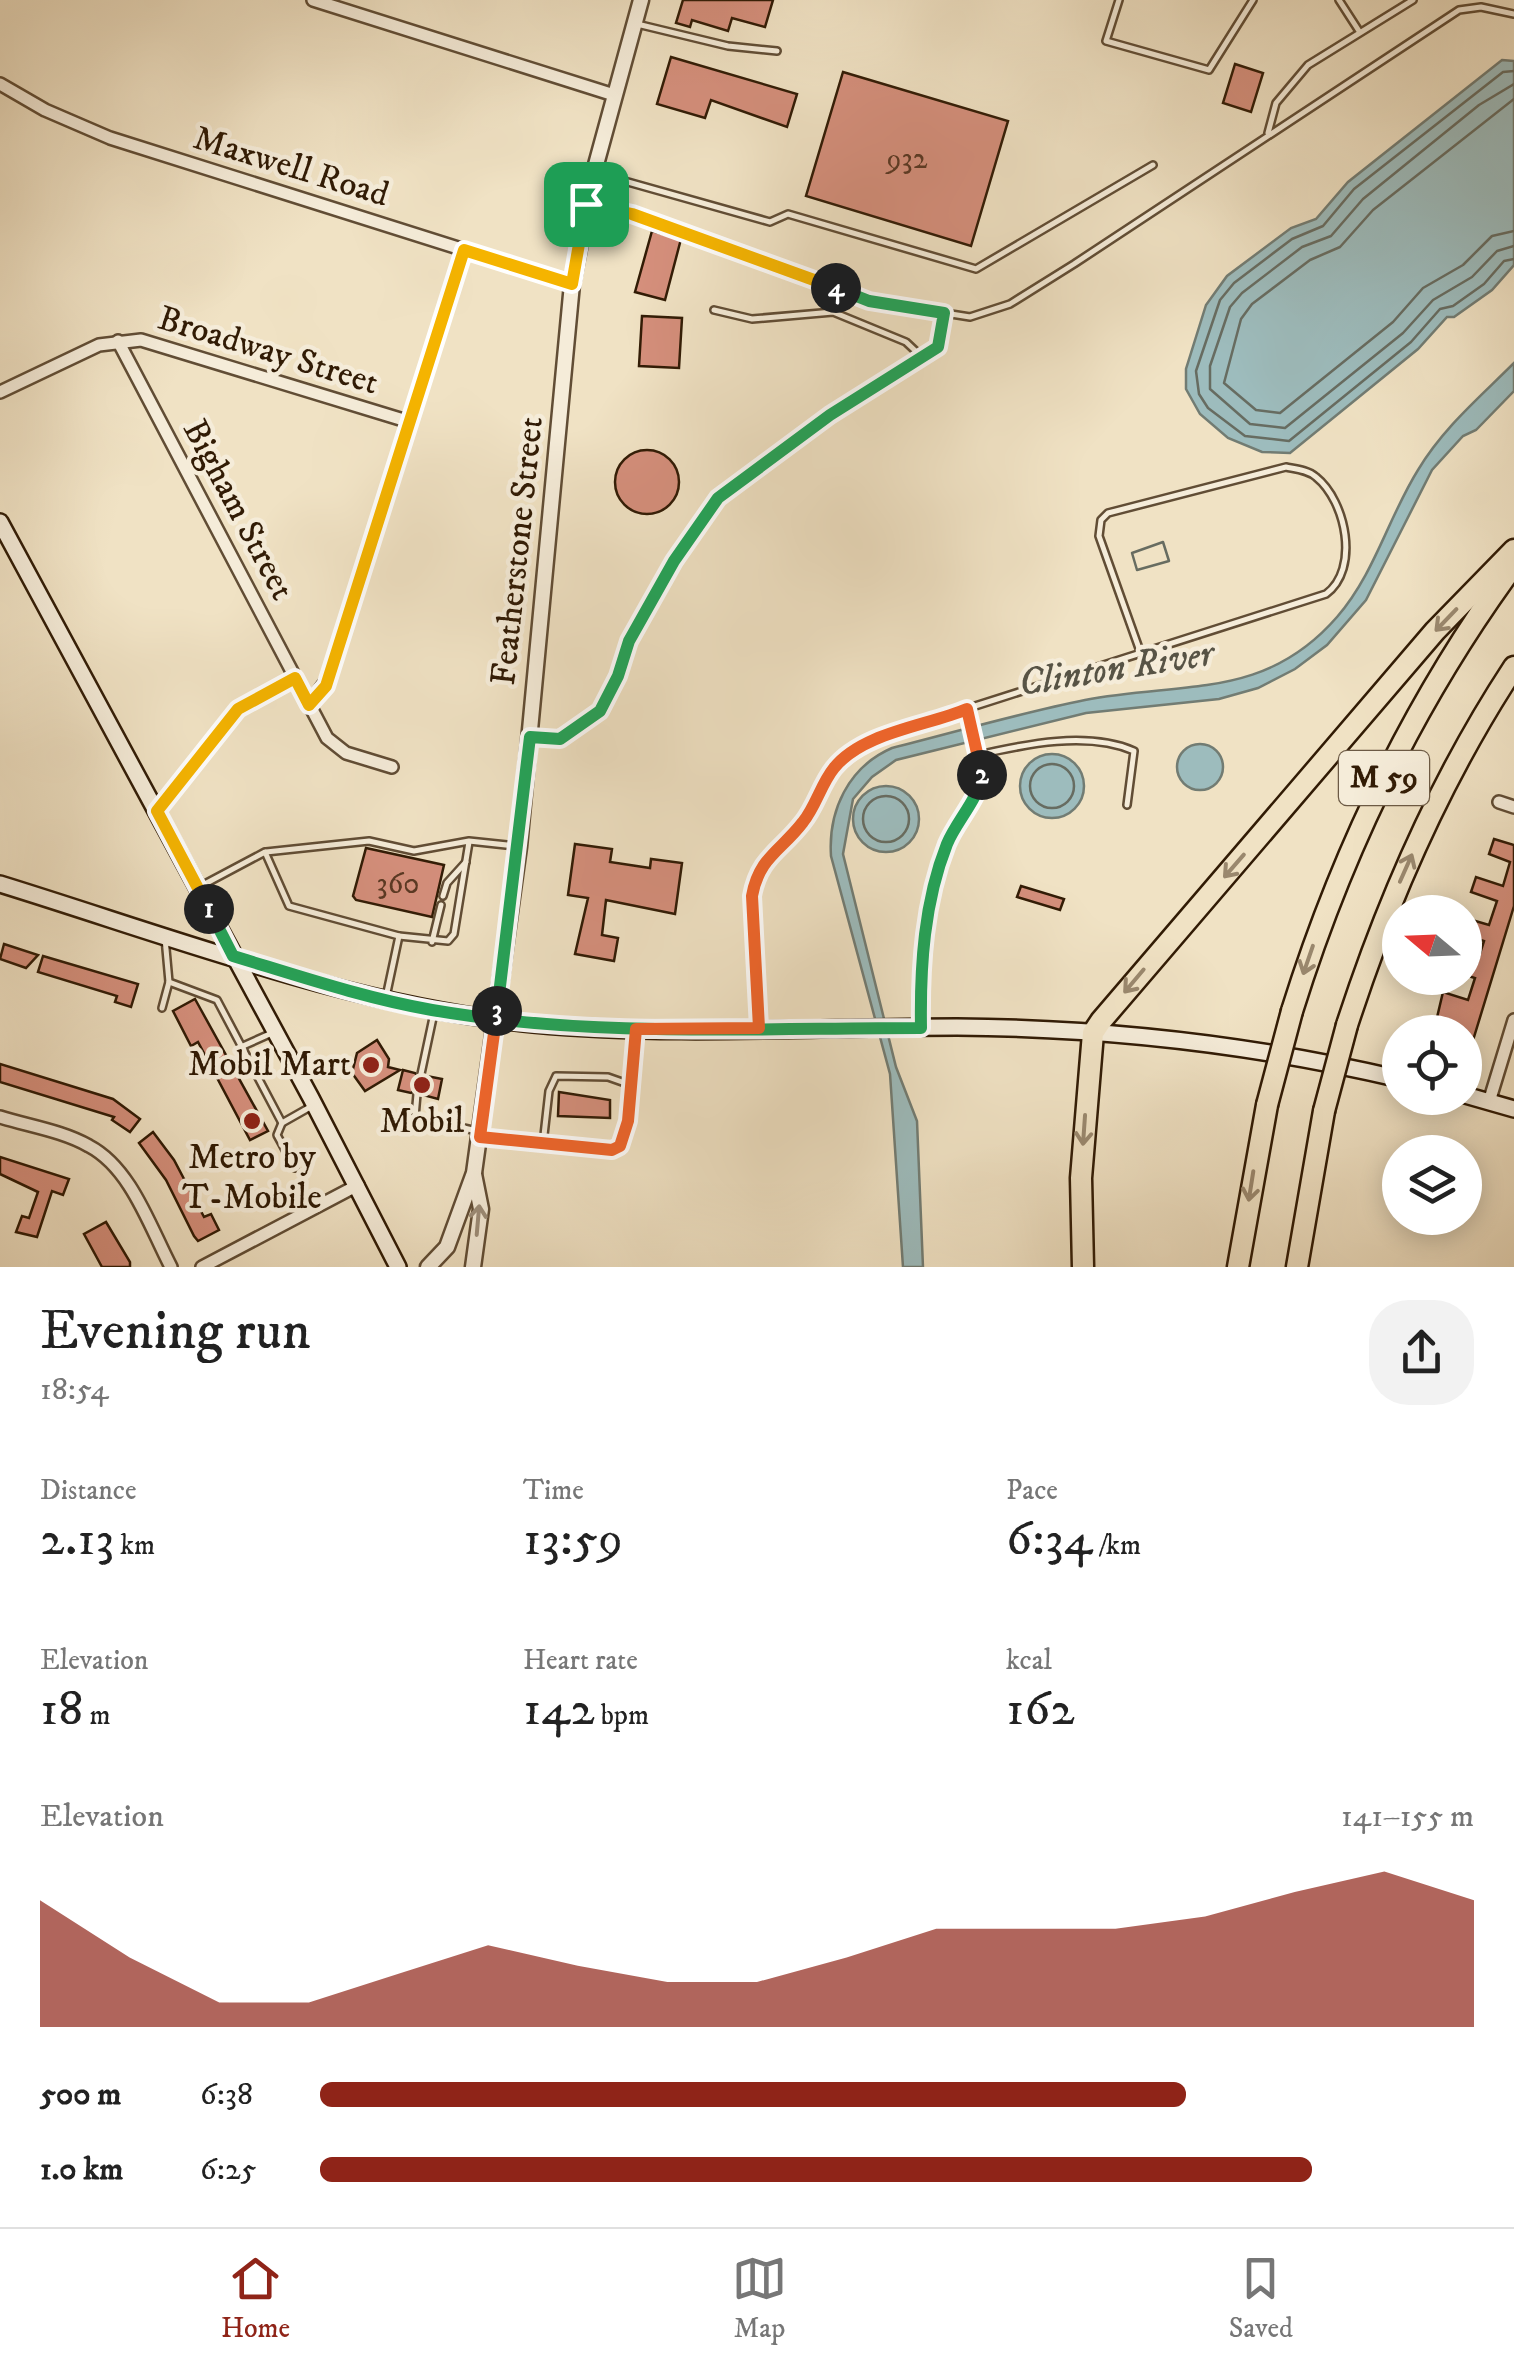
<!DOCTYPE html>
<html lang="en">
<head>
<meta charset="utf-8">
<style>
  body { margin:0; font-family:"IM FELL DW Pica",serif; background:#f2f2f2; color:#222; height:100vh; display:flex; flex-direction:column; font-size:38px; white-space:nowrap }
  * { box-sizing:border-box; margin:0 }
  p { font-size:32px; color:#767676 }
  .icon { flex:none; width:55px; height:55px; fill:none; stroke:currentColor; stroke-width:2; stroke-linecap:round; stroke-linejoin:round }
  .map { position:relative; height:1267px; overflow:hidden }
  .side { display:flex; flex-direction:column; background:#fff; flex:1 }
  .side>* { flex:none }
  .needle { width:65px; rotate:289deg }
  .buttons { position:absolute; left:1382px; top:895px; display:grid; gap:20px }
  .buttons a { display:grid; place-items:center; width:100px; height:100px; border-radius:50%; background:#fff; box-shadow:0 5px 25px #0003; font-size:50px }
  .pin { position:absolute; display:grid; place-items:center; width:85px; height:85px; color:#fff; margin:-42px; border-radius:20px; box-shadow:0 5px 15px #0006 }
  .km { position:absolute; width:50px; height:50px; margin:-25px; border-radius:50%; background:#222; color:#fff; font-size:28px; line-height:50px; text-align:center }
  .round { display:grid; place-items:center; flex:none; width:105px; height:105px; border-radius:40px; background:#f2f2f2 }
  .headline { display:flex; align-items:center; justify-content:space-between; height:170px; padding:0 40px }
  h1 { font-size:55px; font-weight:600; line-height:75px }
  .figures { display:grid; grid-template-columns:repeat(3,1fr); gap:15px; height:170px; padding:10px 40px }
  .figures div { display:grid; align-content:center }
  .figures b { font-size:50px; font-weight:600 }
  .figures small { font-size:28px; font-weight:400 }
  .figures p { font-size:28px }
  .chart { height:280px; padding:20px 40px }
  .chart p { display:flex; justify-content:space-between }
  .chart svg { width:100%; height:180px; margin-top:10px; fill:#8f2418; opacity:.7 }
  ul { padding:0 40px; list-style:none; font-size:32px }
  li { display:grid; grid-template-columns:160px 120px 1fr; align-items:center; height:75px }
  li i { height:25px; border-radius:12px; background:#8f2418 }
  .menu { display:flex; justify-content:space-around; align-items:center; height:140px; border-top:2px solid #e0e0e0; background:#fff; font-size:28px; color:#767676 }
  .menu a { display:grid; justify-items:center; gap:5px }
  .menu .current { color:#8f2418 }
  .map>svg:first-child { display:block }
</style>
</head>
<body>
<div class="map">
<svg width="1514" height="1267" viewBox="0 0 1514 1267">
  <rect width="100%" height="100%" fill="#f0e2c4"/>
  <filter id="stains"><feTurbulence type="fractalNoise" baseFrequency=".002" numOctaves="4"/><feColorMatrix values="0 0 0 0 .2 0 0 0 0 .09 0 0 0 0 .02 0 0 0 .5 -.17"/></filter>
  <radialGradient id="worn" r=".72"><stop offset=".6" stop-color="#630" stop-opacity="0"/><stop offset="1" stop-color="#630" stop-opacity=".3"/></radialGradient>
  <!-- water -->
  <g fill="#9dbcbd" stroke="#727c73" stroke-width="2.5">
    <polygon points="1502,60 1514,61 1514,265 1492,290 1454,317 1447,317 1418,349 1290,453 1262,452 1228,438 1200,414 1186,389 1186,369 1206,305 1227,276 1291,228 1316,219 1348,182"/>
    <path d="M 1514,363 L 1514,391 L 1476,430 L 1463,436 L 1432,470 L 1366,600 L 1327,645 L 1295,669 L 1258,688 L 1219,699 L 1086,713 L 896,760 L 872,777 L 853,799 L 843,854 L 896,1067 L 917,1121 L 923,1267 L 903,1267 L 890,1074 L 831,856 C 828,811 848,767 892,748 C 956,732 1020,713 1085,700 C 1182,681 1264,701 1337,617 C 1375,573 1388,518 1418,470 C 1443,428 1480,397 1514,363 Z"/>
    <circle cx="1200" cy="767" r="23"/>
    <circle cx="1052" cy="786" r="32"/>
    <circle cx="886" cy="819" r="33"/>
  </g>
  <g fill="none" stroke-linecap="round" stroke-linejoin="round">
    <!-- shore -->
    <g stroke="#676c61" stroke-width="2.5">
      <polyline points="1514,71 1503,72 1354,189 1323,226 1292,239 1234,283 1220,300 1196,371 1199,394 1208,408 1245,436 1289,441 1411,342 1440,309 1453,306 1484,284 1504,261 1514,259"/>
      <polyline points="1514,84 1479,105 1363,199 1331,236 1302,247 1242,293 1230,307 1210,366 1210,389 1250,424 1285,428 1403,333 1433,300 1472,277 1497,251 1514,246"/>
      <polyline points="1514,99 1373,210 1340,247 1310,260 1252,304 1241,319 1224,383 1256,410 1280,413 1393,322 1423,288 1463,265 1492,236 1514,231"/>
      <polygon points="1163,542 1169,561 1137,570 1132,553"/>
      <circle cx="1052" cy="786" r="22"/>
      <circle cx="886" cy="819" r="23"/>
    </g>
  </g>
  <!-- building -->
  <g fill="#d58f7c" stroke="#311b05" stroke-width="2.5">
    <polygon points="683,0 773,0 765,27 732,18 728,31 692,20 690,27 676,23"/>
    <polygon points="671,57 797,94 787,127 711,100 705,118 657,104"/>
    <polygon points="1235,64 1263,73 1251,112 1223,103"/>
    <polygon points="843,72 1008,121 971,246 806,196"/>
    <polygon points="652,231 681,239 665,300 635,292"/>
    <polygon points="642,316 682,318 679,368 639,366"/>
    <circle cx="647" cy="482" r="32"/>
    <polygon points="1494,839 1514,845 1514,906 1467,1060 1465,1032 1435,1026 1443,992 1468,1000 1475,978 1465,975 1465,959 1477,963 1484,941 1465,935 1465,918 1489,925 1497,901 1471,892 1476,877 1503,886 1510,862 1489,854"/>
    <polygon points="575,844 612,849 610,862 650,868 651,859 682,863 675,914 606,900 602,935 618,938 614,961 575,954 588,898 568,895"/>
    <polygon points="366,848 444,865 432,917 356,900 353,896"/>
    <polygon points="1021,886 1064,899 1060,910 1017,897"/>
    <polygon points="4,944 38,955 26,968 0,959"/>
    <polygon points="43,956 138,984 131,1007 115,1002 117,996 38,972"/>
    <polygon points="195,999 268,1131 250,1140 198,1042 191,1046 173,1011"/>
    <polygon points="377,1040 389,1059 388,1067 400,1070 365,1091 352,1073 357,1053"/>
    <polygon points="0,1064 113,1099 140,1119 130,1132 112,1120 114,1117 0,1082"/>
    <polygon points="403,1070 415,1073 421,1080 427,1076 442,1079 438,1099 423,1095 418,1088 411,1093 398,1090"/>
    <polygon points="559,1092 610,1100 610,1118 558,1116"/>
    <polygon points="153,1132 174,1160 204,1217 211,1214 219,1230 198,1241 194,1236 166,1180 139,1143"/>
    <polygon points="0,1157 69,1179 63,1195 52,1191 37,1237 16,1232 22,1216 29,1218 38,1192 0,1174"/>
    <polygon points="106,1222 130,1262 130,1267 102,1267 84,1234"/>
  </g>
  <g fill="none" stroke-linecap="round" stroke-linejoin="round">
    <defs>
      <g id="service">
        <polyline points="1119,0 1106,41 1209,70 1253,0"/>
        <polyline points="1339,0 1359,31"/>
        <polyline points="637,24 728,46 777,51"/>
        <polyline points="1268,133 1276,103 1308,65 1413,0"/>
        <polyline points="596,173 770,222 788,214 976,269 1153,165"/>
        <polyline points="589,205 632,214 869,301 970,317 1010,304 1074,264 1459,10 1481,7 1514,14"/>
        <polyline points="714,310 752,319 833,312 906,342 923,358"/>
        <polyline points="534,737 560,739 600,711 618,676 629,641 674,561 718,498 830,415 939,347 944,313"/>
        <path d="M 978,755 C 1026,744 1088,731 1134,751 L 1127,805"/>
        <polyline points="266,852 369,841 414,851 469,841 516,846"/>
        <polyline points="201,886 265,852 289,906 399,936 386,997"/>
        <polyline points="443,896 447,883 466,862"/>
        <polyline points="399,936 448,941 454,934 469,842"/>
        <polyline points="165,938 169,982 217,1000 282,1123 312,1106"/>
        <polyline points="432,942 441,905"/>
        <polyline points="162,1008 169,982"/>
        <path d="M 921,1024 C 920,964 923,897 949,840 C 957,821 978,799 982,779 C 985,759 971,730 967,710"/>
        <path d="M 759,1028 L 751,896 L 759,867 L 805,820 L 835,766 L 855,752 L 898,731 L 930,725 L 972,707 L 1326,594 C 1360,569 1346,501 1316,477 C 1308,470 1296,469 1286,467 L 1108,513 L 1101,520 L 1099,536 L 1141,654"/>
        <polyline points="243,1046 272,1033"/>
        <polyline points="421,1074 434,1013"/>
        <polyline points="630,1089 635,1035"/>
        <polyline points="417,1094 415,1117 477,1131"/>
        <polyline points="282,1123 277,1135 295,1168"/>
        <path d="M 482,1137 L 600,1153 L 619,1146 C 629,1129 635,1101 625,1083 L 608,1077 L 556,1076 L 549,1091 L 543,1144"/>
      </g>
      <g id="minor">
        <polyline points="313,0 614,95"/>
        <polyline points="0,84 45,110 110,138 572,284"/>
        <polyline points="118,341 327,738 346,753 392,767"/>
        <polyline points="0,392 99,345 141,340 410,422"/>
        <polyline points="309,705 329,677 464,250"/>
        <polyline points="1499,802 1514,807"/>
        <polyline points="157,811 237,709 295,678"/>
        <polyline points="1489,1102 1514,1020"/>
        <path d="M 0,1117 C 29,1126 63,1131 89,1146 C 131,1168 150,1227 171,1267"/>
        <polyline points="202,1267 358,1185"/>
      </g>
      <g id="tertiary">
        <polyline points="428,1267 447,1247 474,1173 519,847 572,284 594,172 641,0"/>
        <polyline points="473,1267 481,1209 474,1174"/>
      </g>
      <g id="secondary">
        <polyline points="0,522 311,1098 398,1267"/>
        <path d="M 0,884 C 175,938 350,1006 533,1024 C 674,1037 817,1027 957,1027 C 1105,1028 1256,1045 1400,1079"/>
        <polyline points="1465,1095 1514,1109"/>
      </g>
      <g id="motorway">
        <path d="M 1292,1011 C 1342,851 1415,700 1514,565"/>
        <path d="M 1347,1025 C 1388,899 1441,778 1514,667"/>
        <polyline points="1083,1267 1081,1178 1093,1033 1101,1021 1435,631 1514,550"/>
        <polyline points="1238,1267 1267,1105"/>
        <polyline points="1297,1267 1324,1111"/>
      </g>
    </defs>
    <!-- service casing -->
    <use href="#service" stroke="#614d35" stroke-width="10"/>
    <!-- minor casing -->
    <use href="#minor" stroke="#614d35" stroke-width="16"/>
    <!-- tertiary casing -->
    <use href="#tertiary" stroke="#614d35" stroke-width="19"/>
    <!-- secondary casing -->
    <use href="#secondary" stroke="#311b05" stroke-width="20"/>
    <!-- motorway casing -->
    <use href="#motorway" stroke="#311b05" stroke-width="25"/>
    <!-- service -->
    <use href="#service" stroke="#f5ecd9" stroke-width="5"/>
    <!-- minor -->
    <use href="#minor" stroke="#f5ecd9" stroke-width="11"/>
    <!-- tertiary -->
    <use href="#tertiary" stroke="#f5ecd9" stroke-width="14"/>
    <!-- secondary -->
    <use href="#secondary" stroke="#f5ecd9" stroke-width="15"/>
    <!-- motorway -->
    <use href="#motorway" stroke="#f0e2c4" stroke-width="20"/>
    <defs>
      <g id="motorway-bridge">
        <polyline points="1267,1105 1292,1011"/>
        <polyline points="1324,1111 1347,1025"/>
      </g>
    </defs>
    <!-- motorway-bridge casing -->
    <use href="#motorway-bridge" stroke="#311b05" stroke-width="25" stroke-linecap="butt"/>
    <!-- motorway-bridge -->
    <use href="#motorway-bridge" stroke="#f0e2c4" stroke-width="20"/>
  </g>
  <!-- one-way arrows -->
  <defs><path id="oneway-shaft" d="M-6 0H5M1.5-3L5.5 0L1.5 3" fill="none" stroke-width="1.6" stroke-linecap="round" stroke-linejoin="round" transform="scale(2.5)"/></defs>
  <g stroke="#9a886e">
    <use href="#oneway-shaft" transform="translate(1446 620) rotate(134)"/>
    <use href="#oneway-shaft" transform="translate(1234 866) rotate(131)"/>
    <use href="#oneway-shaft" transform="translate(1406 868) rotate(-66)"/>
    <use href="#oneway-shaft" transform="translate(1308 960) rotate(109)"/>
    <use href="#oneway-shaft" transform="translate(1134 981) rotate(130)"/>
    <use href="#oneway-shaft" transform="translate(1084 1130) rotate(94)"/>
    <use href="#oneway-shaft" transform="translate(1251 1186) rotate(99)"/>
  </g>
  <use stroke="#9d8e7a" href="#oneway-shaft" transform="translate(478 1220) rotate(-85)"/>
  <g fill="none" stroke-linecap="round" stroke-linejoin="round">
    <defs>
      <polyline id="split-1" points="209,909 157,811 238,709 295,678 309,705 326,686 464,250 572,284 586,204"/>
      <path id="split-2" d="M 209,909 L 233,956 C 299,976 364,998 432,1010 C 594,1038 758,1028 921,1028 C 920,966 924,902 947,844 C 956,822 979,798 982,775"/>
      <path id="split-3" d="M 497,1011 L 480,1137 L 612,1150 L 620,1146 L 628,1121 L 636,1029 L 759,1028 L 752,896 C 759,857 781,851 803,822 C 816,806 821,784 834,768 C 863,732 927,726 967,709 L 982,775"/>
      <polyline id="split-4" points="497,1011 530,737 560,739 600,711 618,676 629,641 674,561 718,498 830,415 938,347 944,313 869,301 836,288"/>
      <polyline id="split-5" points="586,204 632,214 836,288"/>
    </defs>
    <!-- split-1 casing -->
    <use href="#split-1" stroke="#fff" stroke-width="20"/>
    <!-- split-2 casing -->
    <use href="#split-2" stroke="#fff" stroke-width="20"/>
    <!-- split-3 casing -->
    <use href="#split-3" stroke="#fff" stroke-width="20"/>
    <!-- split-4 casing -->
    <use href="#split-4" stroke="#fff" stroke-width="20"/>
    <!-- split-5 casing -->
    <use href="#split-5" stroke="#fff" stroke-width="20"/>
    <!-- split-1 -->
    <use href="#split-1" stroke="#f5b400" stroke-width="12"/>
    <!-- split-2 -->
    <use href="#split-2" stroke="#22a559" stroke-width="12"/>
    <!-- split-3 -->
    <use href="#split-3" stroke="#f0652b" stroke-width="12"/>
    <!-- split-4 -->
    <use href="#split-4" stroke="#22a559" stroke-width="12"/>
    <!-- split-5 -->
    <use href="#split-5" stroke="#f5b400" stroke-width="12"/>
  </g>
  <!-- markers -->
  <g fill="#8f2418" stroke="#f5ecd9" stroke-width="4">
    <circle cx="371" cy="1065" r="10"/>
    <circle cx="422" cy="1085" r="10"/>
    <circle cx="252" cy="1121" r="10"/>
  </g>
  <g text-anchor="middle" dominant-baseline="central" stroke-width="9" stroke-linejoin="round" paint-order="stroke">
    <!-- number labels -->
    <g font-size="30" fill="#5a3823">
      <text x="907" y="159">932</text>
      <text x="398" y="884">360</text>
    </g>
    <!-- shield labels -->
    <rect fill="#f5ecd9" stroke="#6c5a45" stroke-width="2.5" x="1339" y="751" width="90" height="54" rx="8"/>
    <g font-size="32" font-weight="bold" fill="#311b05">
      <text x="1384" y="778">M 59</text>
    </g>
    <!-- street labels -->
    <g font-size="35" fill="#311b05" stroke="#f5ecd9">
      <text transform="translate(291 167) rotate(17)">Maxwell Road</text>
      <text transform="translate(268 351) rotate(17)">Broadway Street</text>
      <text transform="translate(238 510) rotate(62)">Bigham Street</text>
      <text transform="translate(518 551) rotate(-84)">Featherstone Street</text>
    </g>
    <!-- poi labels -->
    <g font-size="35" fill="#311b05" stroke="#f5ecd9">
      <text x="351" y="1065" text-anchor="end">Mobil Mart</text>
      <text x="422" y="1122">Mobil</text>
      <text x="252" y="1158">Metro by<tspan x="252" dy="40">T-Mobile</tspan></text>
    </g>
    <!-- water labels -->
    <g font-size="38" font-style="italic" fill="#575345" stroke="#f5ecd9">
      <text transform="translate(1116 669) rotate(-9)">Clinton River</text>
    </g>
  </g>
  <rect width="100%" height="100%" filter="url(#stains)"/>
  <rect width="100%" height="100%" fill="url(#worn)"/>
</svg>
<div class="buttons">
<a><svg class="needle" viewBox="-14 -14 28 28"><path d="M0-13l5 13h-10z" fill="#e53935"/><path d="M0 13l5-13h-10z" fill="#767676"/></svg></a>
<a><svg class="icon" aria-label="locate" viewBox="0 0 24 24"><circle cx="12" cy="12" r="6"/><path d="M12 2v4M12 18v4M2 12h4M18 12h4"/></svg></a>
<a><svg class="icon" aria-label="layers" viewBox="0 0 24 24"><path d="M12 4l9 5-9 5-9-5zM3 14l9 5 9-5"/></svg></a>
</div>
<div class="pin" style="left:586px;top:204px;background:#1e9e55"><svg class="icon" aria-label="arrive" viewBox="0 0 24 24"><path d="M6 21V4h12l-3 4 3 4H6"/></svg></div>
<b class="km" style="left:209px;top:909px">1</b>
<b class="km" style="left:982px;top:775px">2</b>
<b class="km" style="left:497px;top:1011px">3</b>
<b class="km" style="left:836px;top:288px">4</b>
</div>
<section class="side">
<div class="headline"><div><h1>Evening run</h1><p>18:54</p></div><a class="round"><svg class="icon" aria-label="share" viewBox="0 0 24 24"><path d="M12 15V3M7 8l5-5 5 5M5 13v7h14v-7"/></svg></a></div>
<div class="figures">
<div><p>Distance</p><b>2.13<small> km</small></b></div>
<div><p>Time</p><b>13:59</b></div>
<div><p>Pace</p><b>6:34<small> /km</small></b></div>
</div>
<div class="figures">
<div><p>Elevation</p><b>18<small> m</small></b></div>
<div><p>Heart rate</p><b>142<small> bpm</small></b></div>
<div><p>kcal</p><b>162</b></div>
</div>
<div class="chart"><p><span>Elevation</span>141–155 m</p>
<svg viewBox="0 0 160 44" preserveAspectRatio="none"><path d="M0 44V13L10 27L20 38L30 38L40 31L50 24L60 29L70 33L80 33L90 27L100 20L110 20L120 20L130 17L140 11L150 6L160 13V44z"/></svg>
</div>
<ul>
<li><b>500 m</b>6:38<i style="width:75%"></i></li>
<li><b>1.0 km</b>6:25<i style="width:86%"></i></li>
</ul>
</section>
<nav class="menu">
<a class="current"><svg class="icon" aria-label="home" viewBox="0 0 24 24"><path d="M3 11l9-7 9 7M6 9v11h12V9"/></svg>Home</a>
<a><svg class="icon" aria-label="map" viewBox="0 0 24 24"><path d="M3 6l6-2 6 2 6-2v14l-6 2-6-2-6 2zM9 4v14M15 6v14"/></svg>Map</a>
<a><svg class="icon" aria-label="saved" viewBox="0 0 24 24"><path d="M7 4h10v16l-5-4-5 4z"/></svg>Saved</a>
</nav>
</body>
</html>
